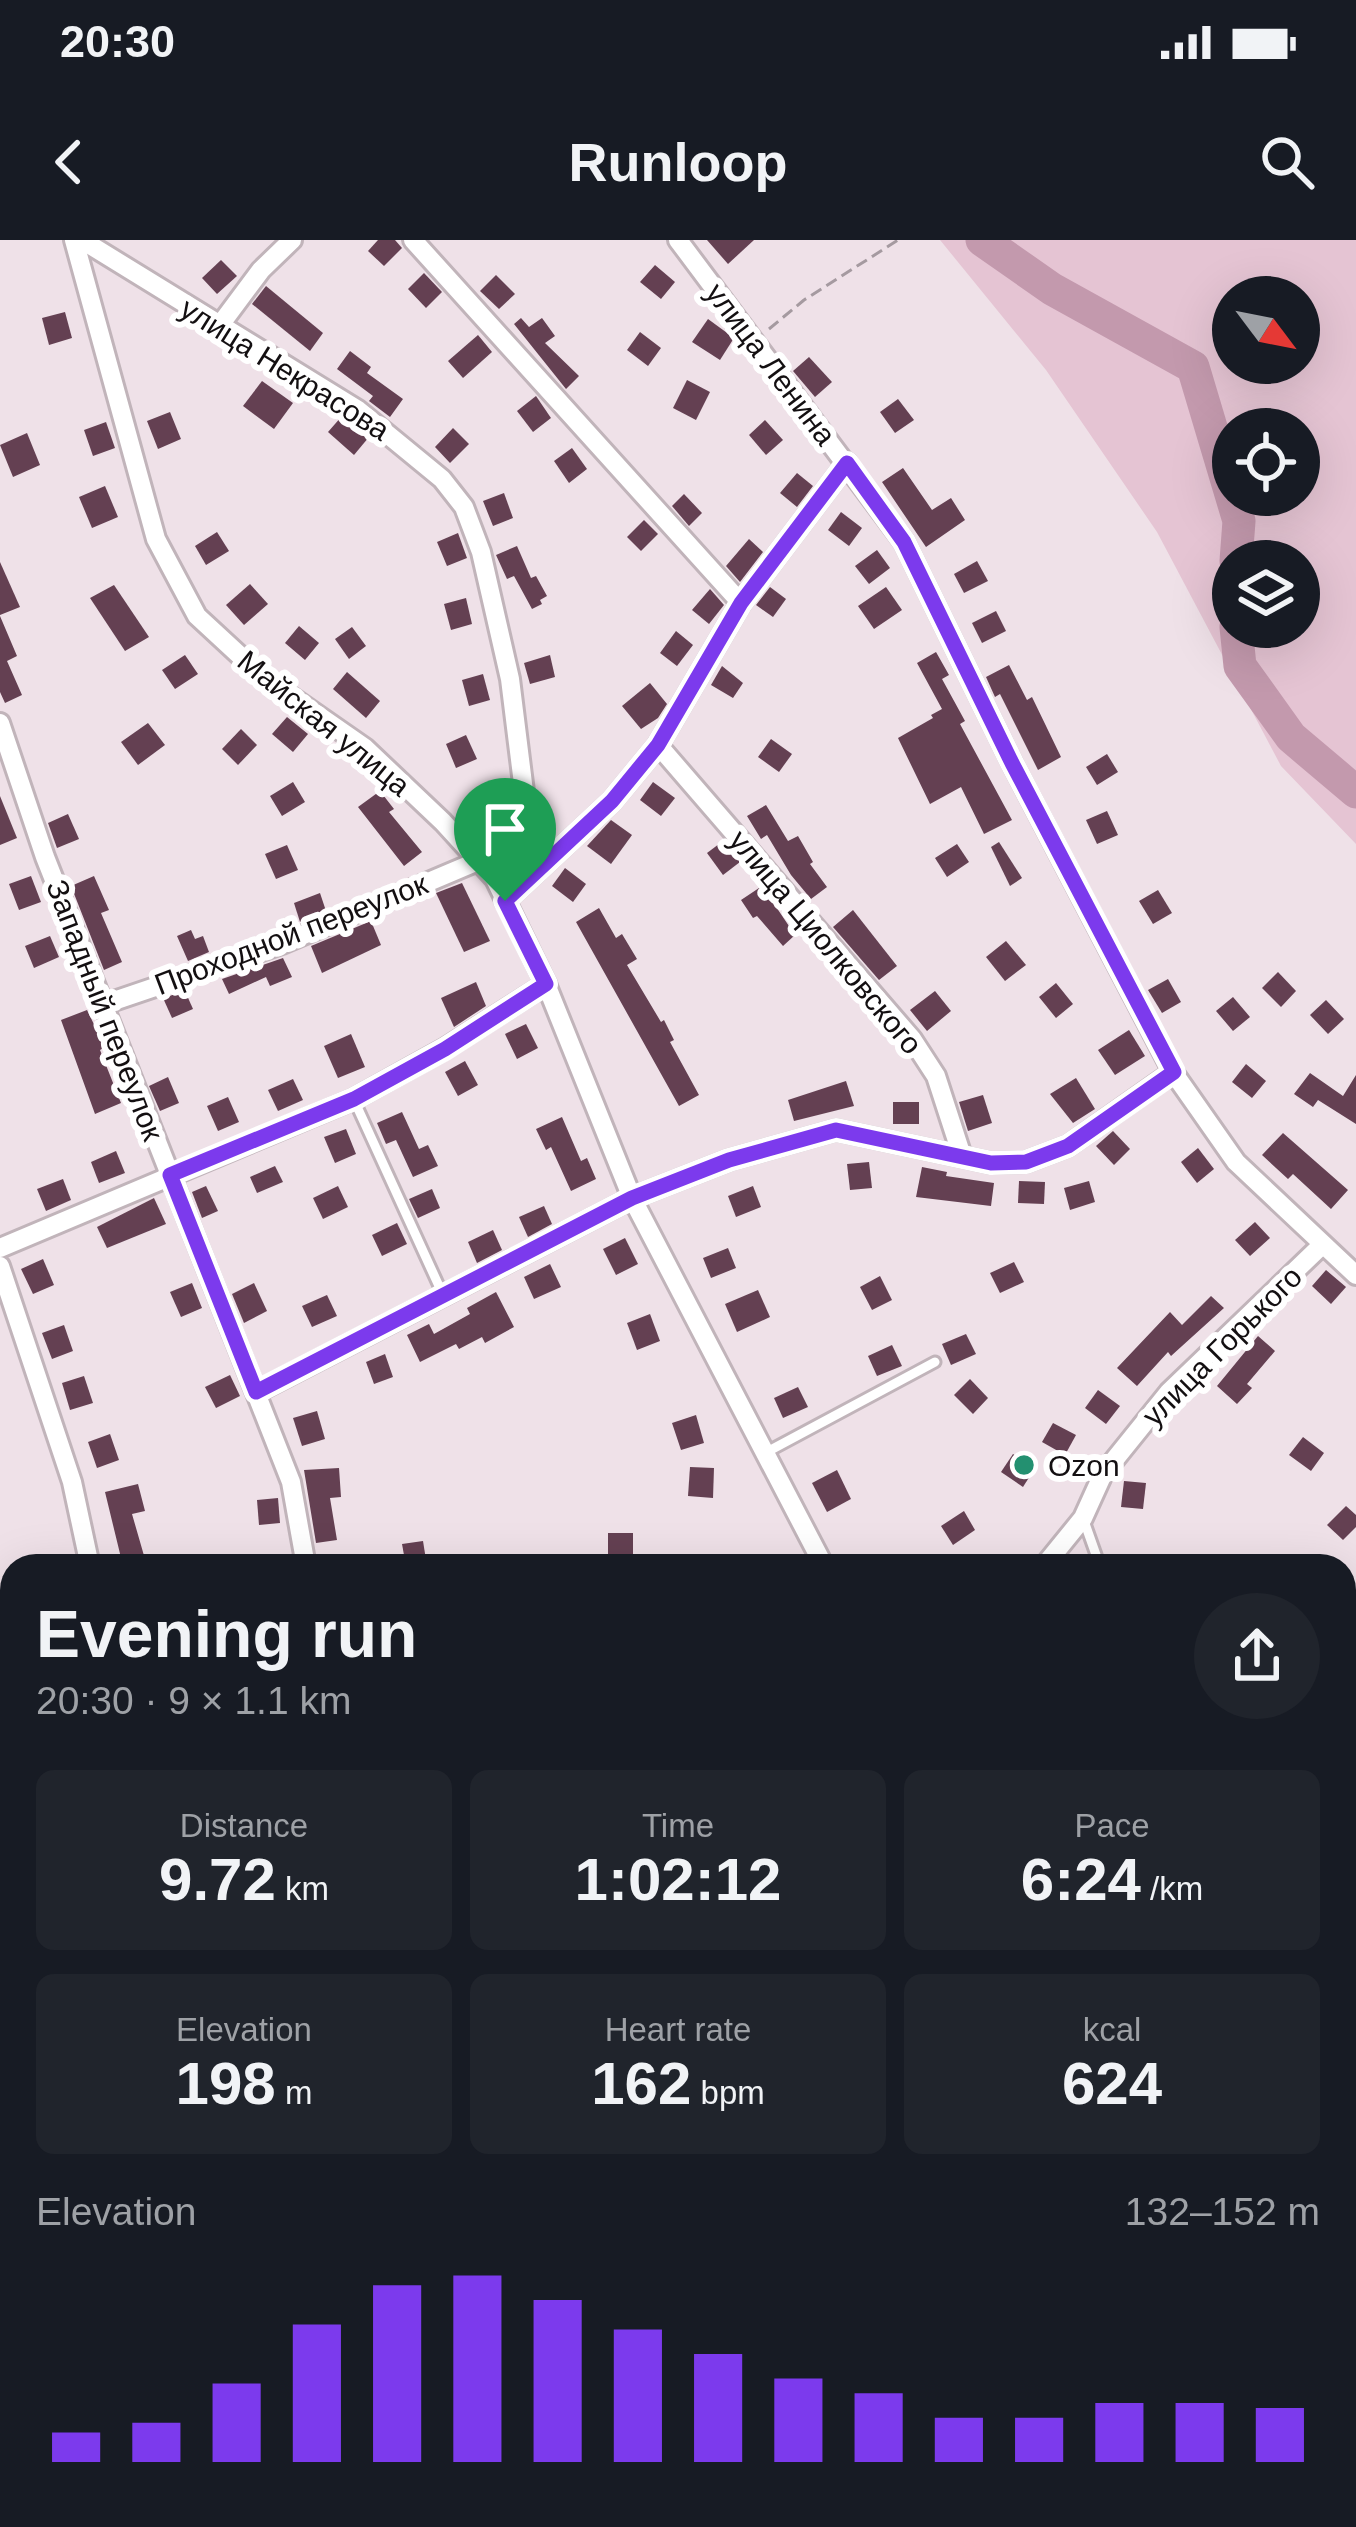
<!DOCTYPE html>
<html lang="en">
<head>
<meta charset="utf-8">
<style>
  body { margin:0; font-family:Arial,sans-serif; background:#20242c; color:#f1f3f6; height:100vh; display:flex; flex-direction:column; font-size:45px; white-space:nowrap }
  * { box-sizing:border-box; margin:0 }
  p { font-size:39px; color:#9ea1a6 }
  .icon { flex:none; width:66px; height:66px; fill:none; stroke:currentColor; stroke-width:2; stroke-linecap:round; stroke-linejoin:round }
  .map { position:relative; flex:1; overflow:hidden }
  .drawer { position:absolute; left:0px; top:1314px; width:1356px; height:975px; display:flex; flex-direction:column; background:#171b24; border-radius:36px 36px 0 0; box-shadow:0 12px 48px #0002 }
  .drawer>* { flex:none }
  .needle { width:78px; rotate:122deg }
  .buttons { position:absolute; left:1212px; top:36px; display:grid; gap:24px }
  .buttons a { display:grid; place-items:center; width:108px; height:108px; border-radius:50%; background:#171b24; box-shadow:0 12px 48px #0002; font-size:60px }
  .pin { position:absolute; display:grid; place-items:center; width:102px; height:102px; color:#fff; margin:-123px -51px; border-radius:50% 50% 50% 0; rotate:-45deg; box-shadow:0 0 12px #0007 }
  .pin .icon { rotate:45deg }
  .round { display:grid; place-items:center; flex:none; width:126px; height:126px; border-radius:63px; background:#20242c }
  .head { display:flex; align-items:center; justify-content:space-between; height:204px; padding:0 36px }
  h1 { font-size:66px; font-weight:800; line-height:90px }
  .figures { display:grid; grid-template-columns:repeat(3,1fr); gap:18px; height:204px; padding:12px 36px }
  .figures div { display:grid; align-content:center; border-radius:18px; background:#20242c; text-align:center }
  .figures b { font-size:60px; font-weight:800 }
  .figures small { font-size:33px; font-weight:400 }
  .figures p { font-size:33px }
  .chart { height:336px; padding:24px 36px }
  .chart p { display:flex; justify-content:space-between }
  .chart svg { width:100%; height:216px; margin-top:12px; stroke:#7c3aed; stroke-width:6 }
  .status { display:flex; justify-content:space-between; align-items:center; height:84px; padding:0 60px; background:#171b24; direction:ltr }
  .status svg { height:33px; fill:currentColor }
  header { display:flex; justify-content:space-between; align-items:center; height:156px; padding:0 36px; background:#171b24; font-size:54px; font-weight:800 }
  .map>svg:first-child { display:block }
</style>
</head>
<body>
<div class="status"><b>20:30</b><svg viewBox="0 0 49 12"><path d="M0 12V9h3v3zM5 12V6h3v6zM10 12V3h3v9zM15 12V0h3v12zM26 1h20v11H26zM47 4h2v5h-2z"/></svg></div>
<header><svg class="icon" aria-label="back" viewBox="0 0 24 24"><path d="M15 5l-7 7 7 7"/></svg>Runloop<svg class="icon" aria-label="search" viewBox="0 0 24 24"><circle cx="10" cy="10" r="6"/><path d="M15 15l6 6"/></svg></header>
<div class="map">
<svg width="1356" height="2287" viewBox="0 0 1356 2287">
  <rect width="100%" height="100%" fill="#efe1e8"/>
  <!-- green -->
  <path fill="#e5c4d3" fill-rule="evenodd" d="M 940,0 L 1356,0 L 1356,604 L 1281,526 L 1157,292 L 1046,130 ZM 1233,57 L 1299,57 L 1299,123 L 1233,123 ZM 1233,189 L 1299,189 L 1299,255 L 1233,255 ZM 1233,321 L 1299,321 L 1299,387 L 1233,387 Z"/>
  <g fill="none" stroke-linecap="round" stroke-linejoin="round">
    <!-- river -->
    <g stroke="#c399ad" stroke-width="33">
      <polyline points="982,0 1052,49 1193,127 1239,281 1236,321"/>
      <polyline points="1233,358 1233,361"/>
      <polyline points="1236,387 1240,426 1258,451 1291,497 1356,552"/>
    </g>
  </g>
  <!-- building -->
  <g fill="#644052">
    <polygon points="378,0 395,0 402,8 384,26 368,11"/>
    <polygon points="707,0 754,0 728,24"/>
    <polygon points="221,20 237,36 217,54 202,38"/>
    <polygon points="655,25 675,42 661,59 640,42"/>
    <polygon points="424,33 442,52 426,68 408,49"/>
    <polygon points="496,35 515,54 499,69 480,51"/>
    <polygon points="266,46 323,93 310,111 252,64"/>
    <polygon points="65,72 72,98 49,105 42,78"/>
    <polygon points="521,78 529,87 542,78 555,96 545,103 579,136 566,149 514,84"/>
    <polygon points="708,79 734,98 720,120 692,102"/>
    <polygon points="640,92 661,108 648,126 627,110"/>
    <polygon points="478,95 492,112 463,138 448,121"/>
    <polygon points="350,111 371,127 367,133 403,159 390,177 369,161 373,156 337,129"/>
    <polygon points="809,117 832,142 815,157 793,131"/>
    <polygon points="687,140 710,152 696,180 673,168"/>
    <polygon points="262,141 293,163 274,189 243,166"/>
    <polygon points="536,156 551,178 533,192 517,171"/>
    <polygon points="898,159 914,180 895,193 880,172"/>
    <polygon points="170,172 181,199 158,209 147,181"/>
    <polygon points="342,176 369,197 354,215 328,192"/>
    <polygon points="765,180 783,200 766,215 749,195"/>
    <polygon points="106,182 115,208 93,216 84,190"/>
    <polygon points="453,188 469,204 450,223 435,207"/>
    <polygon points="27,193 40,225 13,237 0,205"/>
    <polygon points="572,208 587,229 569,243 554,221"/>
    <polygon points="903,228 932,270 951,258 965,280 926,307 882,242"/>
    <polygon points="797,233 813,246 797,267 780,253"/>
    <polygon points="105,246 118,277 92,288 79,257"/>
    <polygon points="504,253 513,278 493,286 483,261"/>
    <polygon points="684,254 702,273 689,286 672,266"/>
    <polygon points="841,272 862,288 849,306 828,290"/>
    <polygon points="644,280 658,294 641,311 627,297"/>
    <polygon points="217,292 229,311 206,325 195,306"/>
    <polygon points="458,293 467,318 447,326 437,302"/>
    <polygon points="749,299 763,312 740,342 726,326"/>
    <polygon points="517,306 531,338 536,336 547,356 540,360 542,364 532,369 514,336 507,339 496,315"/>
    <polygon points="877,310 890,328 869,344 855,326"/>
    <polygon points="977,321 988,341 964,353 954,334"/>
    <polygon points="0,322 20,367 0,375"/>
    <polygon points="250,344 268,364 244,385 226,365"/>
    <polygon points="114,345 149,397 125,411 90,358"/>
    <polygon points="770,347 786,359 773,377 756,365"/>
    <polygon points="886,347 902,370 874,389 858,366"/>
    <polygon points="710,349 724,365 709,384 692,370"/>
    <polygon points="466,358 472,384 451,390 444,364"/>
    <polygon points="996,371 1006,391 982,403 972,383"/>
    <polygon points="0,376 17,416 7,421 22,455 5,463 0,452"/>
    <polygon points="299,386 319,403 305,420 285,403"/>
    <polygon points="352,387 366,406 349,419 335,399"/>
    <polygon points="676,391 693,405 677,426 660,413"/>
    <polygon points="936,412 949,435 942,439 965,481 960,484 1012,580 984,594 961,547 930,564 898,498 933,478 931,475 942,469 917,423"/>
    <polygon points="185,415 198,434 175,449 162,430"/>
    <polygon points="550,415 555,437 530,444 524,423"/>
    <polygon points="1009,425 1027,460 1032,457 1061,517 1038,530 1000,454 995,457 986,437"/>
    <polygon points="722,426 743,443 733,458 711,445"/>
    <polygon points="347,432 380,461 366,478 333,449"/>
    <polygon points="483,434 490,460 469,466 462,440"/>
    <polygon points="650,443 667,464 658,478 641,489 622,466"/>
    <polygon points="287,477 308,494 293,512 272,494"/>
    <polygon points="148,483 165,505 138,525 121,502"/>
    <polygon points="241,489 257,505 238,525 222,509"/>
    <polygon points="466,495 477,519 456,528 446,504"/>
    <polygon points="771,499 792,514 779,532 758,517"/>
    <polygon points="1107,514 1118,532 1097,545 1086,527"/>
    <polygon points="293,542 305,562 282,576 270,556"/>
    <polygon points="653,542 675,558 661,576 640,560"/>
    <polygon points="380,551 394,569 389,572 422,612 404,626 358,567"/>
    <polygon points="0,556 17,598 0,605"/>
    <polygon points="766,565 788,601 798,596 813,622 810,624 827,647 811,659 791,635 767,595 761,599 747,576"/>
    <polygon points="1107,571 1118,595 1097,604 1086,580"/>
    <polygon points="68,574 79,599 57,608 48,583"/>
    <polygon points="611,580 632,595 611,624 587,606"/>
    <polygon points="723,601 740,622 723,635 707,613"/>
    <polygon points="999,602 1022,638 1010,646 991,607"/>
    <polygon points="957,604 969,622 947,637 935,618"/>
    <polygon points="287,605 298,630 276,639 265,614"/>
    <polygon points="565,628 586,644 573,662 552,646"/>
    <polygon points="31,636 41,662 19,670 9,644"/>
    <polygon points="94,636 109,670 101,673 122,722 104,730 71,646"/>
    <polygon points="462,643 490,701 464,712 436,653"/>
    <polygon points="762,646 795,695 783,706 757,676 753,678 741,660"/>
    <polygon points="1158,650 1172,673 1153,684 1139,661"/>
    <polygon points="320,653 326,671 300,682 294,663"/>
    <polygon points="599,668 616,698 622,694 637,719 627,725 661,782 664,780 674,800 670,802 699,855 679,866 576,682"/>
    <polygon points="853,670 897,726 879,740 833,687"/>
    <polygon points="371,681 381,705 322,733 311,706"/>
    <polygon points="191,690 195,699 203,696 209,712 188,721 177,696"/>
    <polygon points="50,696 59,717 34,728 25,706"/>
    <polygon points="1006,701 1026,725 1005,741 986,717"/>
    <polygon points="283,718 292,737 270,746 266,737 229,754 222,739"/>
    <polygon points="1278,732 1296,751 1281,767 1262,748"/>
    <polygon points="1168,739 1181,762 1162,773 1148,750"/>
    <polygon points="476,742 486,766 454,787 441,758"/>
    <polygon points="1056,743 1073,764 1056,778 1039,757"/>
    <polygon points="185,751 193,769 172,778 163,758"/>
    <polygon points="935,751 951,771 927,791 910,770"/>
    <polygon points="1233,757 1250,777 1233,791 1216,771"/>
    <polygon points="1326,760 1344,779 1328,794 1310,775"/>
    <polygon points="87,770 105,807 100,810 121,863 95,874 61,780"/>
    <polygon points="526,784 538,808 517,819 505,794"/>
    <polygon points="1129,790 1145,816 1115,835 1098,810"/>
    <polygon points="351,794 365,827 338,838 324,806"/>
    <polygon points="465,821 478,845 458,856 445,832"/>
    <polygon points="1246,824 1266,841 1252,858 1232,842"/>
    <polygon points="1310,833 1343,856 1356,835 1356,884 1318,860 1313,867 1294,854"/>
    <polygon points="168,837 179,863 160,871 149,846"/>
    <polygon points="1076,838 1095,869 1073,883 1050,854"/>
    <polygon points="293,839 303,860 278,871 268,850"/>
    <polygon points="846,841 854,866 794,881 788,860"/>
    <polygon points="983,855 992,883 968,891 959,862"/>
    <polygon points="228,857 239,882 218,891 207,866"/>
    <rect x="893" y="862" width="26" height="22"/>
    <polygon points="402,872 419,909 428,905 438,926 413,937 396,900 386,904 377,883"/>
    <polygon points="562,877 581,921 587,918 596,939 571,951 551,907 546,910 536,889"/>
    <polygon points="346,889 356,914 335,923 324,897"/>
    <polygon points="1113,891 1130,909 1114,925 1096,906"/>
    <polygon points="1283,893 1348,950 1331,969 1293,934 1288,939 1262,915"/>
    <polygon points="1198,908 1214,929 1197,943 1181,922"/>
    <polygon points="116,911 125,933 99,943 91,922"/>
    <polygon points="869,922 872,948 850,950 847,924"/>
    <polygon points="275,926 283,942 257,953 250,937"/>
    <polygon points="922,927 947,932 946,936 994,943 991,966 916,957"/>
    <polygon points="63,939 71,960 46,971 37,949"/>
    <polygon points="1019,941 1045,942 1044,964 1018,963"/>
    <polygon points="1089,941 1095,962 1070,970 1064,948"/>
    <polygon points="206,946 218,971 202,978 192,952"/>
    <polygon points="338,946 348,967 323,979 313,958"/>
    <polygon points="753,946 761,967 736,977 728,956"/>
    <polygon points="432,949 440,968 418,978 409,959"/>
    <polygon points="154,958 166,984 107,1008 97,987"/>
    <polygon points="544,966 552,984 528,997 519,977"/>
    <polygon points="1255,982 1270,998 1250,1016 1235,1000"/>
    <polygon points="397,983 407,1004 382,1016 372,995"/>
    <polygon points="493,990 502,1010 477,1023 468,1002"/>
    <polygon points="625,998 638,1024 616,1035 603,1009"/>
    <polygon points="728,1008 736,1028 711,1038 703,1018"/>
    <polygon points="43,1019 54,1045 33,1054 21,1029"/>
    <polygon points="1014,1022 1024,1042 1000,1053 990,1033"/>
    <polygon points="550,1024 561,1047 534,1059 524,1037"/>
    <polygon points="1326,1030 1346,1047 1331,1064 1312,1046"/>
    <polygon points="880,1036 892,1060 872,1070 860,1047"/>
    <polygon points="192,1043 202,1068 181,1077 170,1052"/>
    <polygon points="254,1043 267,1071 244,1083 232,1054"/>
    <polygon points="758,1050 770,1077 737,1092 725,1064"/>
    <polygon points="496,1052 514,1087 485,1103 482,1097 459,1109 456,1104 420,1122 407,1095 429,1084 434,1094 470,1074 467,1068"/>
    <polygon points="327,1055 337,1076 312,1087 302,1066"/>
    <polygon points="1211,1056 1224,1068 1171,1116 1168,1112 1137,1146 1117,1128 1170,1072 1182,1085"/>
    <polygon points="650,1074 660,1101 637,1110 627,1083"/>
    <polygon points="64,1085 73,1111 52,1119 42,1093"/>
    <polygon points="966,1094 976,1114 951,1125 942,1104"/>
    <polygon points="1258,1096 1275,1111 1247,1144 1252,1148 1237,1164 1217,1146"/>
    <polygon points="892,1105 902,1126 877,1136 868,1116"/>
    <polygon points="385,1114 393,1137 374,1144 366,1122"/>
    <polygon points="230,1135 240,1156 216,1168 205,1147"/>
    <polygon points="84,1136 93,1163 70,1170 62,1143"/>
    <polygon points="970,1139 988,1158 973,1174 954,1155"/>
    <polygon points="798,1147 808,1167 783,1178 774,1158"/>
    <polygon points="1098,1150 1120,1166 1106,1184 1085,1168"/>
    <polygon points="317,1171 325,1199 302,1206 293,1178"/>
    <polygon points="696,1175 704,1203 681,1210 672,1183"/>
    <polygon points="1053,1183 1076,1195 1065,1215 1042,1202"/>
    <polygon points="110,1194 119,1220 97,1228 88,1202"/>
    <polygon points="1303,1197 1324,1213 1311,1231 1289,1215"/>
    <polygon points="1013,1214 1035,1228 1023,1247 1001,1232"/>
    <polygon points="690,1227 714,1228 713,1258 688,1256"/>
    <polygon points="339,1228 341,1257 330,1258 337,1300 316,1303 304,1230"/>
    <polygon points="837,1230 851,1259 827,1272 812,1243"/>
    <polygon points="1124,1241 1146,1243 1143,1269 1121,1267"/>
    <polygon points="138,1244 145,1271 132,1274 147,1326 123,1326 105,1252"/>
    <polygon points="278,1258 280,1283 259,1285 257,1260"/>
    <polygon points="1346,1266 1356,1275 1356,1287 1343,1300 1327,1285"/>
    <polygon points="964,1271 975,1290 953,1305 941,1286"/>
    <polygon points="608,1293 633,1293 633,1323 608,1322"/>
    <polygon points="423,1301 427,1326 406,1326 402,1304"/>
  </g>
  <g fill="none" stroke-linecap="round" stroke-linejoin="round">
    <defs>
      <g id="service">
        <polyline points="354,860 444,1057"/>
        <polyline points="765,1213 935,1122"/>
        <polyline points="1083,1278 1100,1326"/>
        <polyline points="0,1598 8,1589 12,1553"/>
      </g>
      <g id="minor">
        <polyline points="74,0 156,299 197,376 263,437 365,508 443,582 495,639 546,744 632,958 824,1326"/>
        <polyline points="82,0 358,170 442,239 464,267 481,312 510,439 534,632"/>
        <polyline points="413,0 741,363"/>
        <polyline points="678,0 904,302 1012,523 1173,832 1236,922 1356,1035"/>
        <polyline points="220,85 261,30 292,0"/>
        <polyline points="0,483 45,617 291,1242 306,1326"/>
        <polyline points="658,505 912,799 936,836 962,916"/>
        <polyline points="505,661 612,561 658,505 741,363 847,223"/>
        <polyline points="102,765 282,704 478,621"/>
        <polyline points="0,1008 354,859 444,809 546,744"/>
        <polyline points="0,1026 72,1242 90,1326"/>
        <polyline points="257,1152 632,958 729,920 836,890 991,923 1026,922 1068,906 1173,832"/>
        <polyline points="1044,1326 1083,1278 1103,1234 1169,1152 1322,1005"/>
        <polyline points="0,1406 12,1408"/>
        <polyline points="1344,1664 1356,1644"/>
        <polyline points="1344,1706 1356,1715"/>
        <polyline points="0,2089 12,2075"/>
        <polyline points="1344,2169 1356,2175"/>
        <polyline points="939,2277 960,2287"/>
        <polyline points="189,2287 195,2277"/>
        <polyline points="544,2287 549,2277"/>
      </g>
    </defs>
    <!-- service casing -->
    <use href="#service" stroke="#c1b4ba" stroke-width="15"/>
    <!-- minor casing -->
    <use href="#minor" stroke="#c1b4ba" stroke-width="24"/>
    <!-- path -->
    <polyline stroke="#a59aa0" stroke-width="3" stroke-dasharray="12 6" stroke-linecap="butt" points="769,89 804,60 898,0"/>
    <!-- service -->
    <use href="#service" stroke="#fff" stroke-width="9"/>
    <!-- minor -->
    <use href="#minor" stroke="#fff" stroke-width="18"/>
  </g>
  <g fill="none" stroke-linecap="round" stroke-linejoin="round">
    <defs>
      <polygon id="route" points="847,223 904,302 1012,523 1174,832 1068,906 1026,922 991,923 836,890 729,920 632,958 256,1152 170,935 354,859 445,809 546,744 505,661 612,561 658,505 741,363"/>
    </defs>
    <!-- route casing -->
    <use href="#route" stroke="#fff" stroke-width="24"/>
    <!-- route -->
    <use href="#route" stroke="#7c3aed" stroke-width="15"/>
  </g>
  <!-- markers -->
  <circle fill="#239070" stroke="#fff" stroke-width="4.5" cx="1024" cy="1225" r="12"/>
  <g text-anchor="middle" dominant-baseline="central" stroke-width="12" stroke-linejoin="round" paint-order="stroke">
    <!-- street labels -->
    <g font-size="30" fill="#130f11" stroke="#fff">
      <text transform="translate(771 124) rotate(53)">улица Ленина</text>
      <text transform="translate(285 129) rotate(32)">улица Некрасова</text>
      <text transform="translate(324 483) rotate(39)">Майская улица</text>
      <text transform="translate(291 694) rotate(-21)">Проходной переулок</text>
      <text transform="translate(826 702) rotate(50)">улица Циолковского</text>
      <text transform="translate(105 770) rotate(69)">Западный переулок</text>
      <text transform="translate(1222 1106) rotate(-45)">улица Горького</text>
    </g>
    <!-- poi labels -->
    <g font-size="30" fill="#130f11" stroke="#fff" text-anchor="start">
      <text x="1048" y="1225">Ozon</text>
    </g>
  </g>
</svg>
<div class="buttons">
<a><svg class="needle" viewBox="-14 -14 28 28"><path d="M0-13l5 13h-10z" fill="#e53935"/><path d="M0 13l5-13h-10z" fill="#9ea1a6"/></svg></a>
<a><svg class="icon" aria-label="locate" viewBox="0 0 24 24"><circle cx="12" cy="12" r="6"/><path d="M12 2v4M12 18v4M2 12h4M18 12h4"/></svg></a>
<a><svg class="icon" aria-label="layers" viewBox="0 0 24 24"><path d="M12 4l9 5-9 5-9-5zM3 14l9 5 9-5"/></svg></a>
</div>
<div class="pin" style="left:505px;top:661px;background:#1e9e55"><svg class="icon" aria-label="arrive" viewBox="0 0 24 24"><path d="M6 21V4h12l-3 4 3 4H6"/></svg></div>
<section class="drawer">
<div class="head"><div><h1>Evening run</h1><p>20:30 · 9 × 1.1 km</p></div><a class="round"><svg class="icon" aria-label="share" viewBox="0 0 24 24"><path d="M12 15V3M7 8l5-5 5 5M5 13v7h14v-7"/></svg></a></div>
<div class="figures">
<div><p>Distance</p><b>9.72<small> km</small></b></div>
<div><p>Time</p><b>1:02:12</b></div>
<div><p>Pace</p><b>6:24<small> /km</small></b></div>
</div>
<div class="figures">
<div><p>Elevation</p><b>198<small> m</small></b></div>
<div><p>Heart rate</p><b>162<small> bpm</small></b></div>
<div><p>kcal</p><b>624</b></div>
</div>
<div class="chart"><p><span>Elevation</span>132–152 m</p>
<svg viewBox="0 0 160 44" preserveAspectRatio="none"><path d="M5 44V38M15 44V36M25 44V28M35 44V16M45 44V8M55 44V6M65 44V11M75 44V17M85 44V22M95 44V27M105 44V30M115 44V35M125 44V35M135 44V32M145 44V32M155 44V33"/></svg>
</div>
</section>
</div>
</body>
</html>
